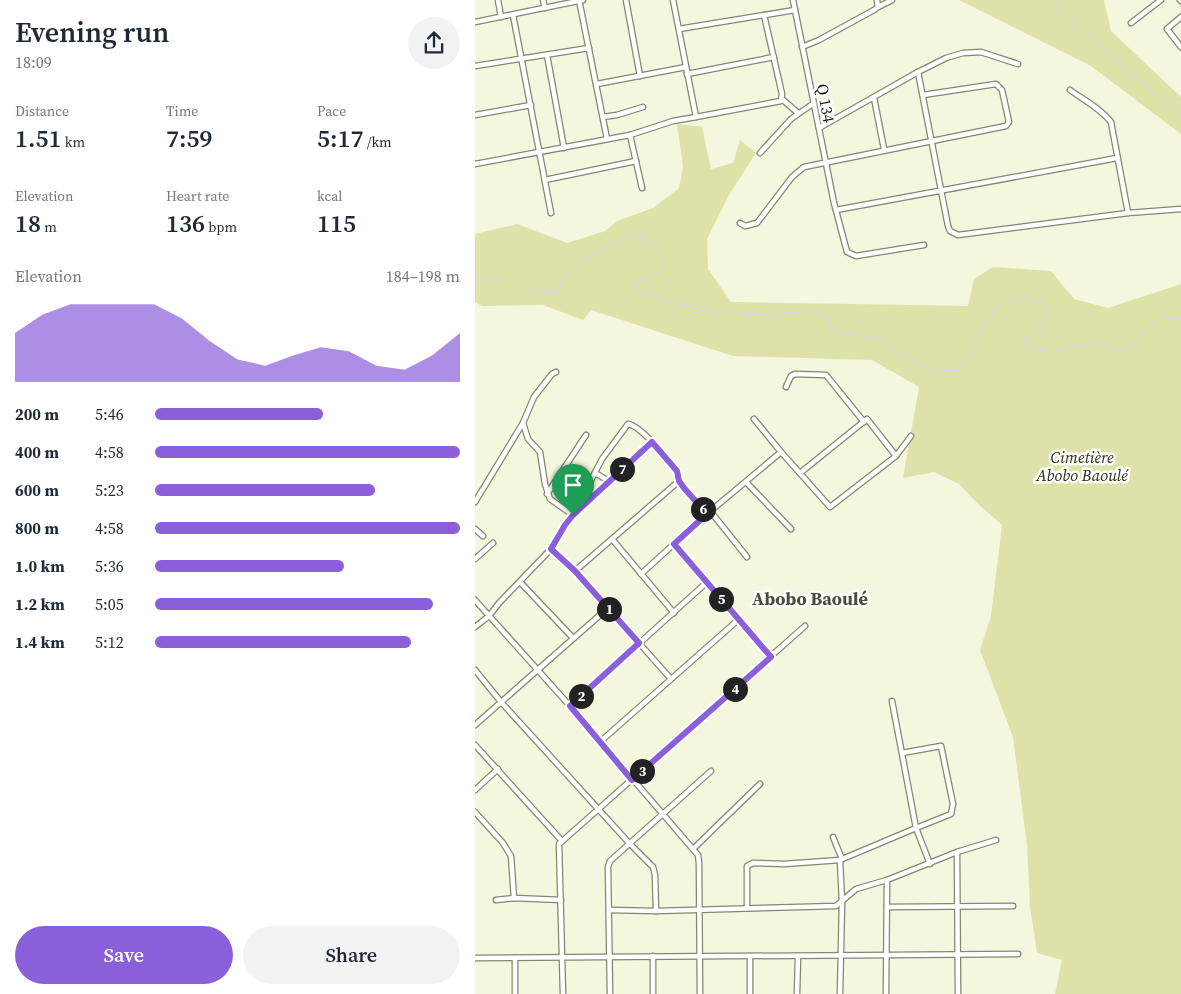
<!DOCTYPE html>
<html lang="en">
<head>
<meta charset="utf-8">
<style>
  body { margin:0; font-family:"Source Serif 4",serif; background:#f2f2f3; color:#1f2937; height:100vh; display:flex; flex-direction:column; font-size:19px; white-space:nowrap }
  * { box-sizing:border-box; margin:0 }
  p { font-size:16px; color:#747a83 }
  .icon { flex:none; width:28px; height:28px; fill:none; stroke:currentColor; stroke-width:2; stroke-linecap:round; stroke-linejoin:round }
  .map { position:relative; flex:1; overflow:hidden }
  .details { display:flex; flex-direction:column; background:#fff; width:475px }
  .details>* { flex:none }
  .pin { position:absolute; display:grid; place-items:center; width:42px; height:42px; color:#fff; margin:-51px -21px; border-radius:50% 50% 50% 0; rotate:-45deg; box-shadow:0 0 5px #0007 }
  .pin .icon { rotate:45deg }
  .km { position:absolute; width:25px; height:25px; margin:-12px; border-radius:50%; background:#222; color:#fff; font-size:14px; line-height:25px; text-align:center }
  .round { display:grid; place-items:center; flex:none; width:52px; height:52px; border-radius:26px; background:#f2f2f3 }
  .summary { display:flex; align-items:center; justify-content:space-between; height:85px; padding:0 15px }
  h1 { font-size:28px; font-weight:600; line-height:38px }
  .metrics { display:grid; grid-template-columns:repeat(3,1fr); gap:8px; height:85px; padding:5px 15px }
  .metrics div { display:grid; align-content:center }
  .metrics b { font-size:25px; font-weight:600 }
  .metrics small { font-size:14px; font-weight:400 }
  .metrics p { font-size:14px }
  .chart { height:140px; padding:10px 15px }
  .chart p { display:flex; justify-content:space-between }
  .chart svg { width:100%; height:90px; margin-top:5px; fill:#8a5fd9; opacity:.7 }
  .button { display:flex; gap:10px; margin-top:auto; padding:10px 15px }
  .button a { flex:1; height:58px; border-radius:30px; background:#8a5fd9; color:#fff; font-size:20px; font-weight:600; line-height:58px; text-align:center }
  .button a+a { background:#f2f2f3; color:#1f2937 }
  ul { padding:0 15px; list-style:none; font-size:16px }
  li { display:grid; grid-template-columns:80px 60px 1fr; align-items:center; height:38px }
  li i { height:12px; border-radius:6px; background:#8a5fd9 }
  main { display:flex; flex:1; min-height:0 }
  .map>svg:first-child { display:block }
</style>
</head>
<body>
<main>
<section class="details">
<div class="summary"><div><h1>Evening run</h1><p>18:09</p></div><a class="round"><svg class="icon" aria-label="share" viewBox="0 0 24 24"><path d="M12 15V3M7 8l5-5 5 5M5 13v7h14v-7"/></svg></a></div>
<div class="metrics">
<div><p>Distance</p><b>1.51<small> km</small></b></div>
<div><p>Time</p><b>7:59</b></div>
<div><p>Pace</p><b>5:17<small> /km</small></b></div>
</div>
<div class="metrics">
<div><p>Elevation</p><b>18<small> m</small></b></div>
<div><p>Heart rate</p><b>136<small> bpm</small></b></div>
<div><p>kcal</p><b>115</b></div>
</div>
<div class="chart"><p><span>Elevation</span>184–198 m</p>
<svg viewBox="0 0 160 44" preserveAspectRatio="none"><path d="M0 44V20L10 11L20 6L30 6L40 6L50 6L60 13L70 24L80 33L90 36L100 31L110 27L120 29L130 36L140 38L150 31L160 20V44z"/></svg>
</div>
<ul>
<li><b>200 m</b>5:46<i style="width:55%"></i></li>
<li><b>400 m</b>4:58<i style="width:100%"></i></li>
<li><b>600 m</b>5:23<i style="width:72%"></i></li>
<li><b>800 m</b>4:58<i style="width:100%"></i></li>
<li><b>1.0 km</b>5:36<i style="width:62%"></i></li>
<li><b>1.2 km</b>5:05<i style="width:91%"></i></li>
<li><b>1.4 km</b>5:12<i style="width:84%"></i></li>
</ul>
<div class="button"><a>Save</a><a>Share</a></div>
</section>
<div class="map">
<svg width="706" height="994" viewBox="0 0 706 994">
  <rect width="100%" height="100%" fill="#f4f6de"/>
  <!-- green -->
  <g fill="#dee2a9">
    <polygon points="484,0 629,0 636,31 706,97 706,134 616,66"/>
    <polygon points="202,124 227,127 236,169 258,163 265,140 281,153 254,195 232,239 233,269 256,302 493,306 499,279 518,267 576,271 599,299 633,308 706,284 706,994 580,994 587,960 562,953 555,907 552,845 538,737 505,650 516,616 527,525 502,503 484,484 459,472 428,478 444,387 397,360 258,356 116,310 108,320 68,305 7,306 0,302 0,234 42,224 92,243 130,231 142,221 178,208 204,188 208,166"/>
  </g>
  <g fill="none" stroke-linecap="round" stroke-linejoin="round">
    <!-- stream -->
    <g stroke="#dcd2f7" stroke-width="1">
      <polyline points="576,0 583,9 706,116"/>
      <polyline points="0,283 20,278 35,280 50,294 78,292 103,265 129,247 153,237 171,238 189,255 186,271 160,284 159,289 201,303 247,316 343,311 351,317 359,331 409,340 428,356 463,371 484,370 495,354 503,331 525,304 548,298 567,303 574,311 568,325 549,340 551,345 561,348 583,350 612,344 627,344 644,351 657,347 673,327 685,318 706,319"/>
    </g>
    <defs>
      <g id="minor">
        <polyline points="23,0 26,17"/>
        <polyline points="68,0 70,8"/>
        <polyline points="104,0 132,139"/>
        <polyline points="151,0 165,76"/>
        <polyline points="198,0 221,117 306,101 307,94 289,15"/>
        <polyline points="318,0 359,203 372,252 381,256 449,245"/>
        <polyline points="705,0 706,1"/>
        <polyline points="403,7 417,0"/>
        <polyline points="38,15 76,213"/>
        <polyline points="706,17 692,29 706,47"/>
        <polyline points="0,22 108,0"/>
        <polyline points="656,23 686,0"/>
        <polyline points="204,29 320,10"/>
        <polyline points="327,47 344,40 399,10 403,7 402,0"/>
        <polyline points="72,55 89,148"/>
        <polyline points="0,66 114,48"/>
        <path d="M 443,72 L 473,226 L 475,231 L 483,235 L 653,213 L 636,122 C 625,108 609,100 595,90"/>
        <polyline points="212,74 299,57"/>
        <polyline points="122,84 211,67"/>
        <polyline points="399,98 409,149"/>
        <polyline points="307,99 323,113"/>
        <polyline points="0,115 56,105"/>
        <polyline points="128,117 142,115 168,107"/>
        <polyline points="344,128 443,72 471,58 488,53 506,52 543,64"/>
        <polyline points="155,135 167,188"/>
        <polyline points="285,153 316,119 339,103"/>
        <polyline points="0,164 155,135 198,121 221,117"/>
        <polyline points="70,180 161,161"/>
        <polyline points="361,210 642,158"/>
        <polyline points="653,213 706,209"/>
        <polyline points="265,223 270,226 282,223 317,177 329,167 531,126 534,122 527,90 521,84 448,95"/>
        <polyline points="311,387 316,376 320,374 351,375 389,422"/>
        <polyline points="279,419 306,452"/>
        <path d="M 48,423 L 53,439 L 65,452 L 70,484 L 75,499 L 98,515 L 127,459 L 153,424 C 166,426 192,458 201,470 C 204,475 205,482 209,488 C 216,497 225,506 232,514"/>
        <polyline points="120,473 134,481"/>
        <polyline points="325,473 392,419 421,456"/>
        <polyline points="271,482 316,529"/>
        <polyline points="72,494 111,435"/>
        <polyline points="0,502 48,423 59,397 77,374 81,372"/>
        <polyline points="236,512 272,557"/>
        <polyline points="0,529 8,536"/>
        <polyline points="137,539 199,613"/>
        <polyline points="199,544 296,657"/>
        <polyline points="76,549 100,571 196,679"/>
        <polyline points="0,559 18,543"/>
        <polyline points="100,571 204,481"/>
        <polyline points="166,574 232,514 306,452 355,507 421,456 436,436"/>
        <polyline points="45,582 98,638"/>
        <polyline points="0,600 95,706 223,855 224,863 225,994"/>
        <polyline points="0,627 14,616 24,603 76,549 98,515 177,442"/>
        <polyline points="0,670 26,702 155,844 178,867 180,875 181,911"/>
        <polyline points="417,701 441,828 476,814 478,804 466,746 427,753"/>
        <polyline points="95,706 231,583"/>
        <polyline points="0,725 133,608"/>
        <polyline points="126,741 263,620"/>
        <polyline points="0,745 87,841"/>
        <polyline points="0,790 23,769"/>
        <polyline points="0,812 28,843 36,856 39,898"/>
        <polyline points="358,837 367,859"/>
        <polyline points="219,848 285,784"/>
        <polyline points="482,852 483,994"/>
        <polyline points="365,860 367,902 365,994"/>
        <polyline points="21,900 39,898 86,900"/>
        <polyline points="412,907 538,906"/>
        <polyline points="272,908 272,866 278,863 309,864 365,860 441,828 455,864"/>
        <polyline points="134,910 181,911 361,906 381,889 412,880 482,852 521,840"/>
        <polyline points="0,958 543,954"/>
        <polyline points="40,958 40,994"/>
        <polyline points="88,994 84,844 330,626"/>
        <polyline points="135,994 133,867 135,861 236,771"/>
        <polyline points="178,994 178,956"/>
        <polyline points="275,994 275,956"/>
        <polyline points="322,994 323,956"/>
        <polyline points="411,994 412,880"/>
      </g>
    </defs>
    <!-- minor casing -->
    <use href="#minor" stroke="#848671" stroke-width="7"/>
    <!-- minor -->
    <use href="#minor" stroke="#fff" stroke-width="4.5"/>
  </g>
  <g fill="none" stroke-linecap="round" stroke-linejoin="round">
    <defs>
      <polygon id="route" points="177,442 202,471 204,481 209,488 232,514 199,544 296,657 157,780 95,706 164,643 100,571 76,549 90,525 98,515"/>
    </defs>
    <!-- route casing -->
    <use href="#route" stroke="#fff" stroke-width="10"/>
    <!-- route -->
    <use href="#route" stroke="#8a5fd9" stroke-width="6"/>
  </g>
  <g text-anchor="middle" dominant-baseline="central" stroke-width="5" stroke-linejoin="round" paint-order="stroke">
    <!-- street labels -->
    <g font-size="16" fill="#1d1d15" stroke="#fff">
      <text transform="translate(351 103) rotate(79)">Q 134</text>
    </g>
    <!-- park labels -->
    <g font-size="16" font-style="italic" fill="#2d2e11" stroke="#fff">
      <text x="607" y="457">Cimetière<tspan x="607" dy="18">Abobo Baoulé</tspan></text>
    </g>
    <!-- neighbourhood labels -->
    <g font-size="18" font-weight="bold" fill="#4b4d3a" stroke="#fff">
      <text x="335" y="598">Abobo Baoulé</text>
    </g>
  </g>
</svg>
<div class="pin" style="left:98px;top:515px;background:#1e9e55"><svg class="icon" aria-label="arrive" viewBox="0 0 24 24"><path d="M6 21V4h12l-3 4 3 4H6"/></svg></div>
<b class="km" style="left:134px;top:609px">1</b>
<b class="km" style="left:106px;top:696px">2</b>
<b class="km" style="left:167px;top:771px">3</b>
<b class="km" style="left:260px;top:689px">4</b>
<b class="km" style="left:246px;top:599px">5</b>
<b class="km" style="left:228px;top:509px">6</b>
<b class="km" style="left:147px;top:469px">7</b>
</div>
</main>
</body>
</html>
